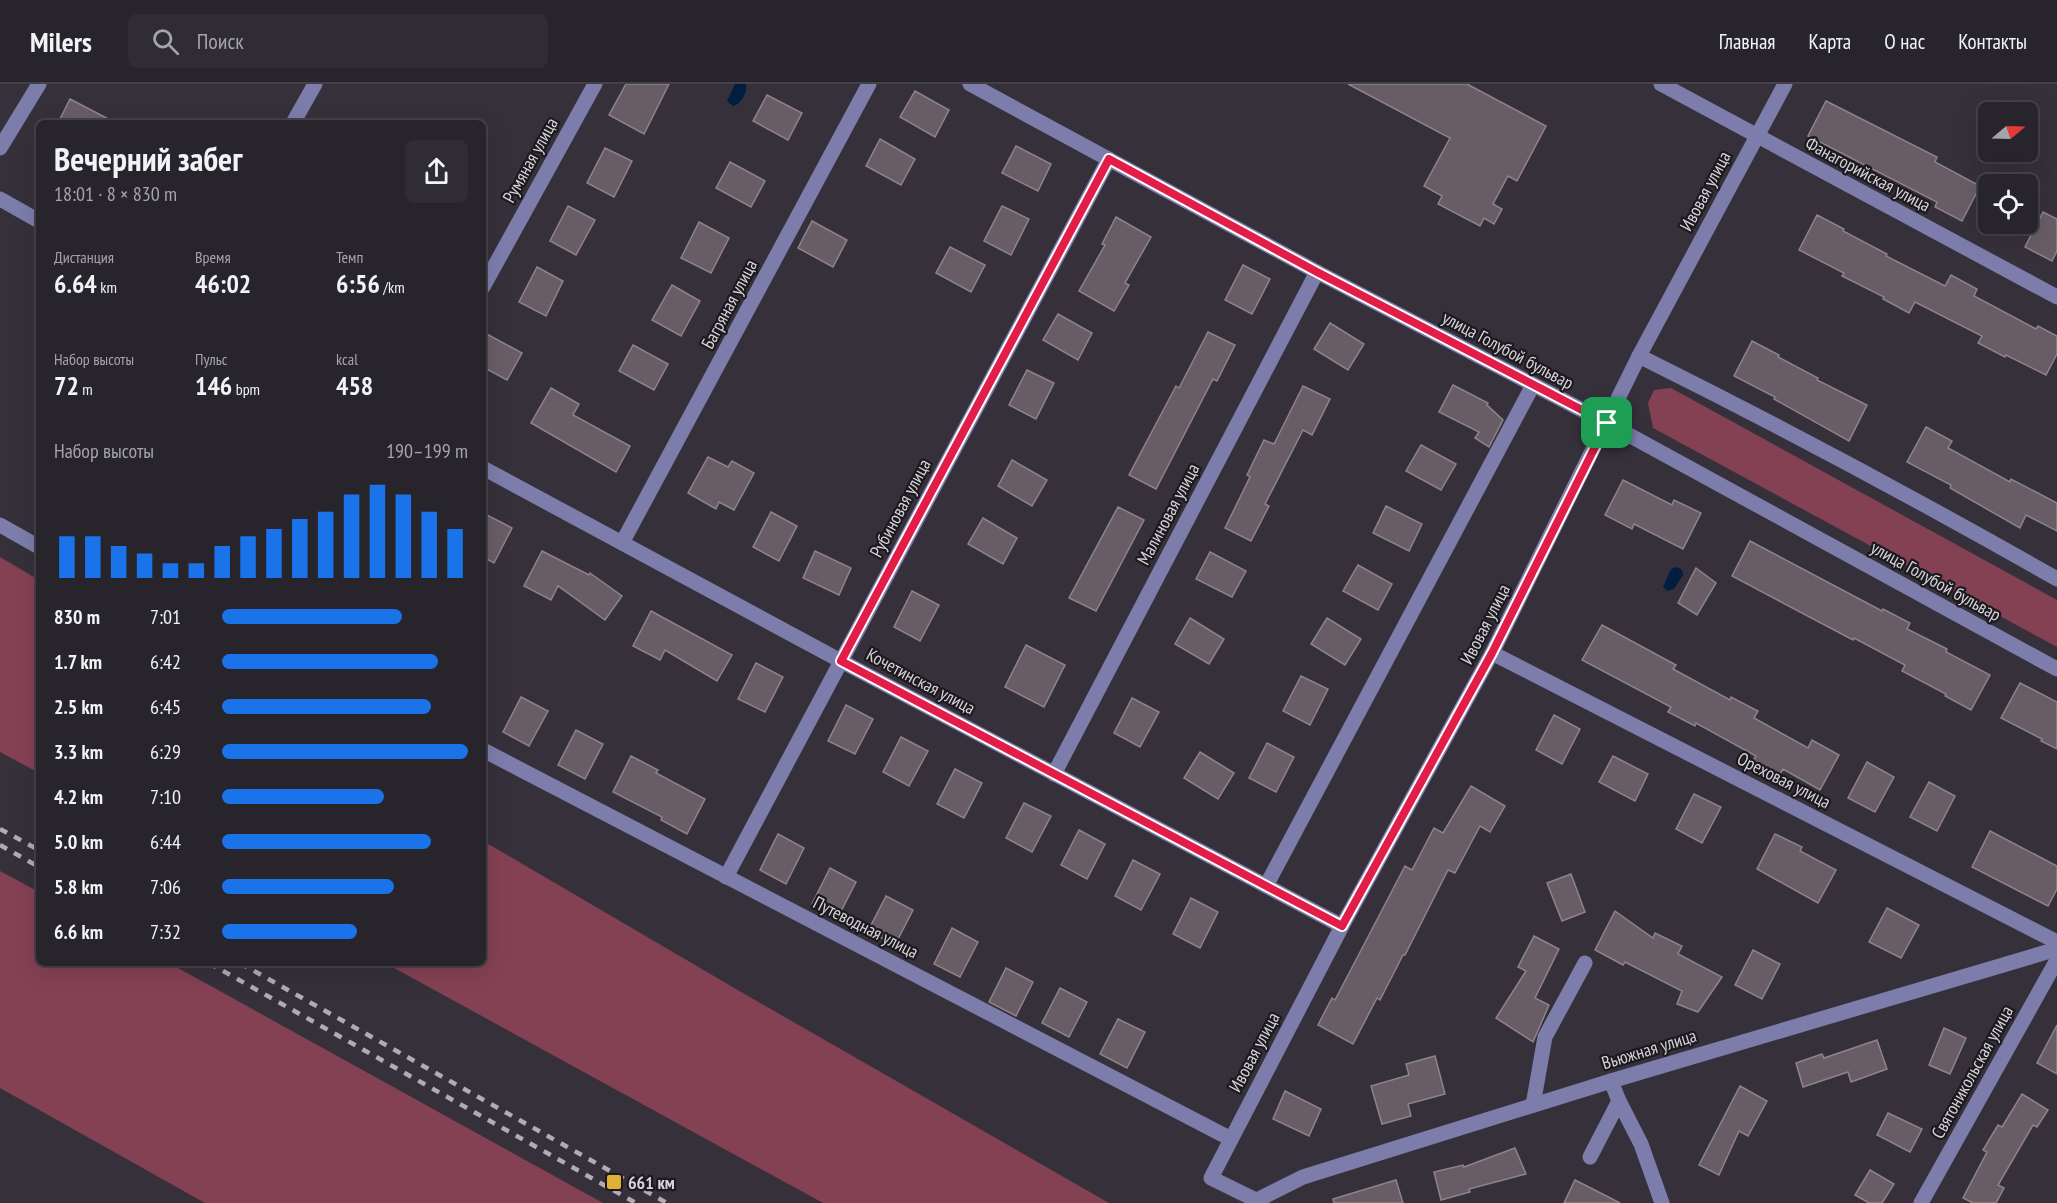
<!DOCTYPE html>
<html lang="ru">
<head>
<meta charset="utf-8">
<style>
  body { margin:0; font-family:"PT Sans Narrow",sans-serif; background:#302c34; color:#f1f3f6; height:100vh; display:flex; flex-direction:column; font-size:22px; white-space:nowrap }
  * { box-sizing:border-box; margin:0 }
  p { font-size:20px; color:#a5a4a9 }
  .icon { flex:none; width:33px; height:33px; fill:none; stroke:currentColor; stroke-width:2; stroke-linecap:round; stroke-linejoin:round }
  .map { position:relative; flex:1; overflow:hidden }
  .details { position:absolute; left:36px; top:36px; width:450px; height:846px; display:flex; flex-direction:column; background:#28242c; border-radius:9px; box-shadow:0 6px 24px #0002,0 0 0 2px #444148 }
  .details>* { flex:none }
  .needle { width:39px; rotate:71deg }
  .buttons { position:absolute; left:1978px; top:18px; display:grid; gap:12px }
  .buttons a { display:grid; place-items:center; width:60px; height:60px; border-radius:9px; background:#28242c; box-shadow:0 6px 24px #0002,0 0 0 2px #444148; font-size:30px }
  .pin { position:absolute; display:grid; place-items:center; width:51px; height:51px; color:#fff; margin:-26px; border-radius:12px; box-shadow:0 3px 9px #0006 }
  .round { display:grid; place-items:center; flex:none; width:63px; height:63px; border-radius:9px; background:#302c34 }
  .overview { display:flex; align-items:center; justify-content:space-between; height:102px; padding:0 18px }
  h1 { font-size:33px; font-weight:700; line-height:45px }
  .figures { display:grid; grid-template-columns:repeat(3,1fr); gap:9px; height:102px; padding:6px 18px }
  .figures div { display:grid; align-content:center }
  .figures b { font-size:26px; font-weight:700 }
  .figures small { font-size:16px; font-weight:400 }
  .figures p { font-size:16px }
  .chart { height:168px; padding:12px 18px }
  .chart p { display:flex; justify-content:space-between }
  .chart svg { width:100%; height:108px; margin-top:6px; stroke:#1a73e8; stroke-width:6 }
  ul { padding:0 18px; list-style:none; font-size:20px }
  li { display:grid; grid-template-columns:96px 72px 1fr; align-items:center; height:45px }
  li i { height:15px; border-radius:8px; background:#1a73e8 }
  header { display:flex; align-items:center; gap:36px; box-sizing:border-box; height:84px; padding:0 30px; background:#28242c; border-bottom:2px solid #444148 }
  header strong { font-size:28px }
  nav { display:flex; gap:33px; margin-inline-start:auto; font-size:21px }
  .search { width:420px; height:54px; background:#302c34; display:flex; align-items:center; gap:15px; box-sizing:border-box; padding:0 21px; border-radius:9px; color:#a5a4a9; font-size:22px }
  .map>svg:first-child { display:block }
</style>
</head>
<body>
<header>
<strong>Milers</strong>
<div class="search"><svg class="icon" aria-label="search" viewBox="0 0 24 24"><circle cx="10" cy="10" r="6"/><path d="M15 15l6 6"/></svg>Поиск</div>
<nav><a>Главная</a><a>Карта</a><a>О нас</a><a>Контакты</a></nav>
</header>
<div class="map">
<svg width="2057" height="1119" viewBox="0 0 2057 1119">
  <rect width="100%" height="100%" fill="#36303b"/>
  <!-- forest -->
  <g fill="#844153">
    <polygon points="1671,304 2057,516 2057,563 1653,344 1648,319 1654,306"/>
    <polygon points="0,473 39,496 39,689 0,668"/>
    <polygon points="483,757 748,912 1109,1119 823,1119 385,879 483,879"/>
    <polygon points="0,787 39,808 39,879 169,879 603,1119 205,1119 0,1004"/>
  </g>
  <!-- water -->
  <g fill="#011d40">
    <path d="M 735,0 L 746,0 C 748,8 741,20 733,22 L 727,17 Z"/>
    <polygon points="1677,483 1682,486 1683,491 1674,505 1667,507 1663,503 1671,485"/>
  </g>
  <!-- building -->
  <g fill="#695d65" stroke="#8f838b" stroke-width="1.5">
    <polygon points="626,0 669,0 644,50 609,31"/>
    <polygon points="1348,0 1467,0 1546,42 1517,97 1508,92 1493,120 1502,125 1494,140 1484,134 1480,142 1438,120 1442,112 1424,102 1450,54"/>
    <polygon points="915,7 949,26 935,53 900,33"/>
    <polygon points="767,11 802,29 788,56 753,37"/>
    <polygon points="70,15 116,39 58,39"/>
    <polygon points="1826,17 1937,73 1935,78 1980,102 1962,137 1935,123 1937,118 1808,52"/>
    <polygon points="880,55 915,75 901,101 866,82"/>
    <polygon points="1016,62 1051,80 1038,107 1002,89"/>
    <polygon points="605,64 632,77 614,113 587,99"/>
    <polygon points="730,78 765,97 751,123 716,104"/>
    <polygon points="568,122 595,136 576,171 550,157"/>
    <polygon points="1002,122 1029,135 1011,171 984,157"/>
    <polygon points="2043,128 2057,135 2057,167 2052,177 2025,163"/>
    <polygon points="1817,131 1844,145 1843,147 1887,170 1886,172 1945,202 1951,191 1977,205 1974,212 2036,245 2038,242 2057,252 2057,270 2046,291 2006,271 2005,273 1978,259 1982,252 1915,218 1909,229 1883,215 1884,213 1842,192 1844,189 1799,166"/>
    <polygon points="1116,133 1151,153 1125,199 1129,201 1114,227 1079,207 1105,161 1102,160"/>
    <polygon points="812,137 847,156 833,183 798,164"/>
    <polygon points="699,138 729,154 711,189 681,174"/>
    <polygon points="950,163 985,181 971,208 936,189"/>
    <polygon points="1243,181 1270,195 1252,230 1225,216"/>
    <polygon points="537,183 563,197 546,232 519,218"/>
    <polygon points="672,201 700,217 681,252 652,236"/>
    <polygon points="1058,230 1092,249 1078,276 1043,256"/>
    <polygon points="1330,239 1364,260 1348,286 1314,265"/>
    <polygon points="483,248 522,269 507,296 483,283"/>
    <polygon points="1208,248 1235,261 1217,297 1213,295 1156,405 1129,391 1176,302 1179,304"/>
    <polygon points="1752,257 1779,271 1778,273 1818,294 1817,296 1867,321 1849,357 1774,315 1775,313 1734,292"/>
    <polygon points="633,261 668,280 654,306 619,287"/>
    <polygon points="1027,286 1054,299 1036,335 1009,321"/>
    <polygon points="1453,301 1488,319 1487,321 1503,336 1489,363 1475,354 1479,348 1439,328"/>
    <polygon points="1303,302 1330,315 1312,351 1303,346 1265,420 1269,422 1251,457 1225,444 1250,393 1247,391 1264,356 1274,360"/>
    <polygon points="551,304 579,320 573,331 630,362 616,388 531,339"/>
    <polygon points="1926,343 1952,357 1948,364 2010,398 2011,395 2057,419 2057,447 2026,431 2020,444 1950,404 1951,401 1907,378"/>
    <polygon points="1421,361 1456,380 1441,406 1406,387"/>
    <polygon points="708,373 728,383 732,377 754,389 734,426 719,418 716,425 688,409"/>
    <polygon points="1012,376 1047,396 1032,422 998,402"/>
    <polygon points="1623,396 1672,421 1674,416 1701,429 1683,465 1634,440 1632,445 1605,431"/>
    <polygon points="1386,422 1422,440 1409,467 1373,449"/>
    <polygon points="1118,423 1144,436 1096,527 1069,514"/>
    <polygon points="771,428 797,442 779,477 753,463"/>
    <polygon points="483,429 512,444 494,479 483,473"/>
    <polygon points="983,434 1017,454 1003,480 968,460"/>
    <polygon points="1750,457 1882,527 1883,525 1910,539 1907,545 1947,565 1946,568 1990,591 1971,626 1945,612 1946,610 1902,587 1905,581 1854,554 1853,556 1732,492"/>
    <polygon points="542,467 589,491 590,489 622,512 605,536 558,502 551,516 524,502"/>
    <polygon points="815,467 851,484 839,511 803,494"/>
    <polygon points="1210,468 1246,487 1232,513 1196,495"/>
    <polygon points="1358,481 1392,500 1378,526 1343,507"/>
    <polygon points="1696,484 1716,499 1697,531 1678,519"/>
    <polygon points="912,507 939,521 920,557 894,543"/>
    <polygon points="651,527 732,571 717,597 665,566 660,576 633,562"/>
    <polygon points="1190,534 1224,555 1209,580 1175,560"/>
    <polygon points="1327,534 1361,555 1345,581 1311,560"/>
    <polygon points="1602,541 1676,581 1673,585 1730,616 1731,613 1758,627 1754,634 1808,664 1812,656 1839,671 1820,706 1783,685 1778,693 1752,678 1756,672 1696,639 1695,642 1668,628 1671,623 1582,576"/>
    <polygon points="1026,561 1065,581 1044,623 1005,603"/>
    <polygon points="756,579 783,593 765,628 738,615"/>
    <polygon points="1301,592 1328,605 1310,641 1283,627"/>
    <polygon points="2020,599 2057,618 2057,665 2041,657 2042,655 2001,634"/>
    <polygon points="521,613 548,627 529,662 503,648"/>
    <polygon points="1132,614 1159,628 1140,663 1114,649"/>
    <polygon points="846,621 873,635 855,670 828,657"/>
    <polygon points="1554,631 1580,645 1562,680 1536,666"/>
    <polygon points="576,646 603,660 585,695 558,681"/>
    <polygon points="901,653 928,667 909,702 883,688"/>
    <polygon points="1267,659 1294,673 1276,708 1249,694"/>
    <polygon points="1200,668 1234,689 1218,715 1184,694"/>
    <polygon points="631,672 658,686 656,689 705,715 687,750 661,736 662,733 613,708"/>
    <polygon points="1613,672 1648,690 1635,717 1599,698"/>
    <polygon points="1867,678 1894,693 1875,728 1848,714"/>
    <polygon points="955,685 982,699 964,734 937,720"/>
    <polygon points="1929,698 1955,712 1937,747 1910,733"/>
    <polygon points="1471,702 1505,722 1490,748 1480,742 1455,789 1448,786 1405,871 1403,871 1380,916 1377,914 1353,960 1318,941 1332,914 1335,916 1405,782 1412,786 1434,744 1443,749"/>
    <polygon points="1694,710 1721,723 1702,759 1676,745"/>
    <polygon points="1024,719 1051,732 1032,768 1006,754"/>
    <polygon points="1079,746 1105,760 1087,795 1061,781"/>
    <polygon points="1990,747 2057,782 2057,805 2048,822 1972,783"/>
    <polygon points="778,750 804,764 786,800 760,786"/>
    <polygon points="1775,750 1802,763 1800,767 1836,786 1818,819 1757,785"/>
    <polygon points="1133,776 1160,790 1141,826 1115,812"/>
    <polygon points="830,784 856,798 838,833 812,820"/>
    <polygon points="1571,790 1585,828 1562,837 1547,799"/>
    <polygon points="886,812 913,826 895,861 868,847"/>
    <polygon points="1191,814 1218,828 1200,864 1173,850"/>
    <polygon points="1887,824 1919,841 1901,874 1869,858"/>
    <polygon points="1615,827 1653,854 1655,849 1682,862 1678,870 1722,893 1698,928 1677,920 1682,907 1625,878 1623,881 1595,866"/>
    <polygon points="952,844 978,858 960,893 934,880"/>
    <polygon points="1534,852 1559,865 1535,914 1549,921 1533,958 1496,934 1526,887 1518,883"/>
    <polygon points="1753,866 1780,880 1762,915 1735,901"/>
    <polygon points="1006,884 1033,898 1016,932 989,918"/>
    <polygon points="1060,904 1087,918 1069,953 1042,939"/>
    <polygon points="1118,935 1145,948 1127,984 1100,970"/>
    <polygon points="2057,941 2057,990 2037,979"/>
    <polygon points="1944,944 1966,954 1950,990 1929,981"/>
    <polygon points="1877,956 1887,985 1851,998 1848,988 1803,1003 1796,979 1822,970 1824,974"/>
    <polygon points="1435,972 1445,1010 1408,1020 1411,1032 1382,1040 1371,1002 1409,991 1406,980"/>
    <polygon points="1740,1002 1767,1017 1748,1052 1739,1047 1719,1091 1699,1081"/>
    <polygon points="1285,1007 1321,1025 1309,1052 1273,1035"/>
    <polygon points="2022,1010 2048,1026 2037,1043 2033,1041 1998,1101 2004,1104 1996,1119 1973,1119 1963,1114 1987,1068 1983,1066 1998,1041 2002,1043"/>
    <polygon points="1888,1029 1922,1045 1910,1068 1877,1051"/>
    <polygon points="1515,1064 1526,1090 1469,1105 1470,1108 1441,1116 1434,1088 1463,1081 1464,1083"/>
    <polygon points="1870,1086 1894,1100 1882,1119 1869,1119 1855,1111"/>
    <polygon points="1396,1096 1403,1119 1334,1119 1333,1115"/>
    <polygon points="1575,1096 1620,1119 1564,1119"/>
  </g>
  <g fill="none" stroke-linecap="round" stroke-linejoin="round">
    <!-- minor -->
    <g stroke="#7c7dab" stroke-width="15">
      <polyline points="970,0 1317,188 1607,339 2057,585"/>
      <polyline points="1661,0 2057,213"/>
      <polyline points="293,39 315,0"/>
      <polyline points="0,64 39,0"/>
      <polyline points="0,115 39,137"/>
      <polyline points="483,203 595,0"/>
      <path d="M 1639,272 C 1780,342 1920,417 2057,495"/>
      <polyline points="483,384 841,577 1342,842"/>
      <polyline points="0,441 39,463"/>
      <polyline points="622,459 869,0"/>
      <polyline points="1492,569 2057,858"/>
      <polyline points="483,666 1231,1055"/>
      <polyline points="1054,690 1317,188"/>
      <polyline points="726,793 1109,75"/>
      <polyline points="1266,802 1533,301"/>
      <polyline points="1611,997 1619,1017 1641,1060 1662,1119"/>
      <polyline points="1533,1021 1545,953 1585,879"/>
      <polyline points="1590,1073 1619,1017"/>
      <polyline points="1257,1116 1303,1093 1611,997 2057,865"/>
      <polyline points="1262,1119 1211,1094 1342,842 1492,569 1639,272 1785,0"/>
      <polyline points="1921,1119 2057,876"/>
    </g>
    <!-- rail -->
    <g stroke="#b0acb4" stroke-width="4.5" stroke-dasharray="8 8" stroke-linecap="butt">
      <polyline points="0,745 39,766"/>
      <polyline points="0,761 39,783"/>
      <polyline points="209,879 636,1119"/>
      <polyline points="240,879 667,1119"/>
    </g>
  </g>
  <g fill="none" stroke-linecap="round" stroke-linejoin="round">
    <defs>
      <polygon id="route" points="1109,75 1317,188 1607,339 1492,569 1342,842 841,577"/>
    </defs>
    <!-- route casing -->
    <use href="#route" stroke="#fff" stroke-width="12"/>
    <!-- route -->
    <use href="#route" stroke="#e11d48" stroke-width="8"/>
  </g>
  <!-- markers -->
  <rect fill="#e0b034" stroke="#1c1a1e" stroke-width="2" x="606" y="1090" width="16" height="16" rx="3"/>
  <g text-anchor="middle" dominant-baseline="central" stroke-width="4.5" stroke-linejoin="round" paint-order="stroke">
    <!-- street labels -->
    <g font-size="18" fill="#d7d3da" stroke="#1c1a1e">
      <text transform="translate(530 76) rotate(-61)">Румяная улица</text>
      <text transform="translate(1868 90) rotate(28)">Фанагорийская улица</text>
      <text transform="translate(1705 107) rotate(-62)">Ивовая улица</text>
      <text transform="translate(729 220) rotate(-62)">Багряная улица</text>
      <text transform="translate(1508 266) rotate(28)">улица Голубой бульвар</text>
      <text transform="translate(900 424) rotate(-62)">Рубиновая улица</text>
      <text transform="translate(1168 430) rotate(-62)">Малиновая улица</text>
      <text transform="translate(1936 497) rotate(29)">улица Голубой бульвар</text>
      <text transform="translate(1485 540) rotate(-63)">Ивовая улица</text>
      <text transform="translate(921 597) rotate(28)">Кочетинская улица</text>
      <text transform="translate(1784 696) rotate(27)">Ореховая улица</text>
      <text transform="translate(866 843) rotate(27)">Путеводная улица</text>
      <text transform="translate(1649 965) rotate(-17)">Вьюжная улица</text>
      <text transform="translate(1254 968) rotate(-62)">Ивовая улица</text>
      <text transform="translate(1972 988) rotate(-61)">Святоникольская улица</text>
    </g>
    <!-- poi labels -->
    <g font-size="18" font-weight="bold" fill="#d7d3da" stroke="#1c1a1e" text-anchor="start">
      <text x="628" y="1098">661 км</text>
    </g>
  </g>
</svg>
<div class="buttons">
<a><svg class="needle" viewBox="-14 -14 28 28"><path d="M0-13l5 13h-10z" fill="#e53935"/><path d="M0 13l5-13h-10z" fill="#a5a4a9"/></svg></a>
<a><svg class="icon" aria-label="locate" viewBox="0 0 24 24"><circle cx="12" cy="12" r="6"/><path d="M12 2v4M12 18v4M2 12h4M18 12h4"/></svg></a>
</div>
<div class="pin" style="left:1607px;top:339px;background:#1e9e55"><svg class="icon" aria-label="arrive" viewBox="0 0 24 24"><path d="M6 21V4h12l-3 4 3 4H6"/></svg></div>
<section class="details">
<div class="overview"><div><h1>Вечерний забег</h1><p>18:01 · 8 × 830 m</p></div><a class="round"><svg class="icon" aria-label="share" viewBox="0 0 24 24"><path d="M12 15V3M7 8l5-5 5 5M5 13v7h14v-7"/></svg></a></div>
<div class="figures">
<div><p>Дистанция</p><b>6.64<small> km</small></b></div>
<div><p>Время</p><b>46:02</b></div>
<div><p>Темп</p><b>6:56<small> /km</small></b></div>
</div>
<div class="figures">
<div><p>Набор высоты</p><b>72<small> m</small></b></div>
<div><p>Пульс</p><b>146<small> bpm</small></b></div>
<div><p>kcal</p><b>458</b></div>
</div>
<div class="chart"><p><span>Набор высоты</span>190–199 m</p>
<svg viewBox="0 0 160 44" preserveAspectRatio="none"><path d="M5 44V27M15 44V27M25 44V31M35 44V34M45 44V38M55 44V38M65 44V31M75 44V27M85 44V24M95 44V20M105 44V17M115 44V10M125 44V6M135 44V10M145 44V17M155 44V24"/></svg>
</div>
<ul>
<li><b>830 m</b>7:01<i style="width:73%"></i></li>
<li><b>1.7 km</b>6:42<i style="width:88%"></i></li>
<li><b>2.5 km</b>6:45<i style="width:85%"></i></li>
<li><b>3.3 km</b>6:29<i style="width:100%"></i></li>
<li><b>4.2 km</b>7:10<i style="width:66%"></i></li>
<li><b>5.0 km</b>6:44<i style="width:85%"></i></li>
<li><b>5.8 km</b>7:06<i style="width:70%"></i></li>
<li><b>6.6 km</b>7:32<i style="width:55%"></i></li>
</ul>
</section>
</div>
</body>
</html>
